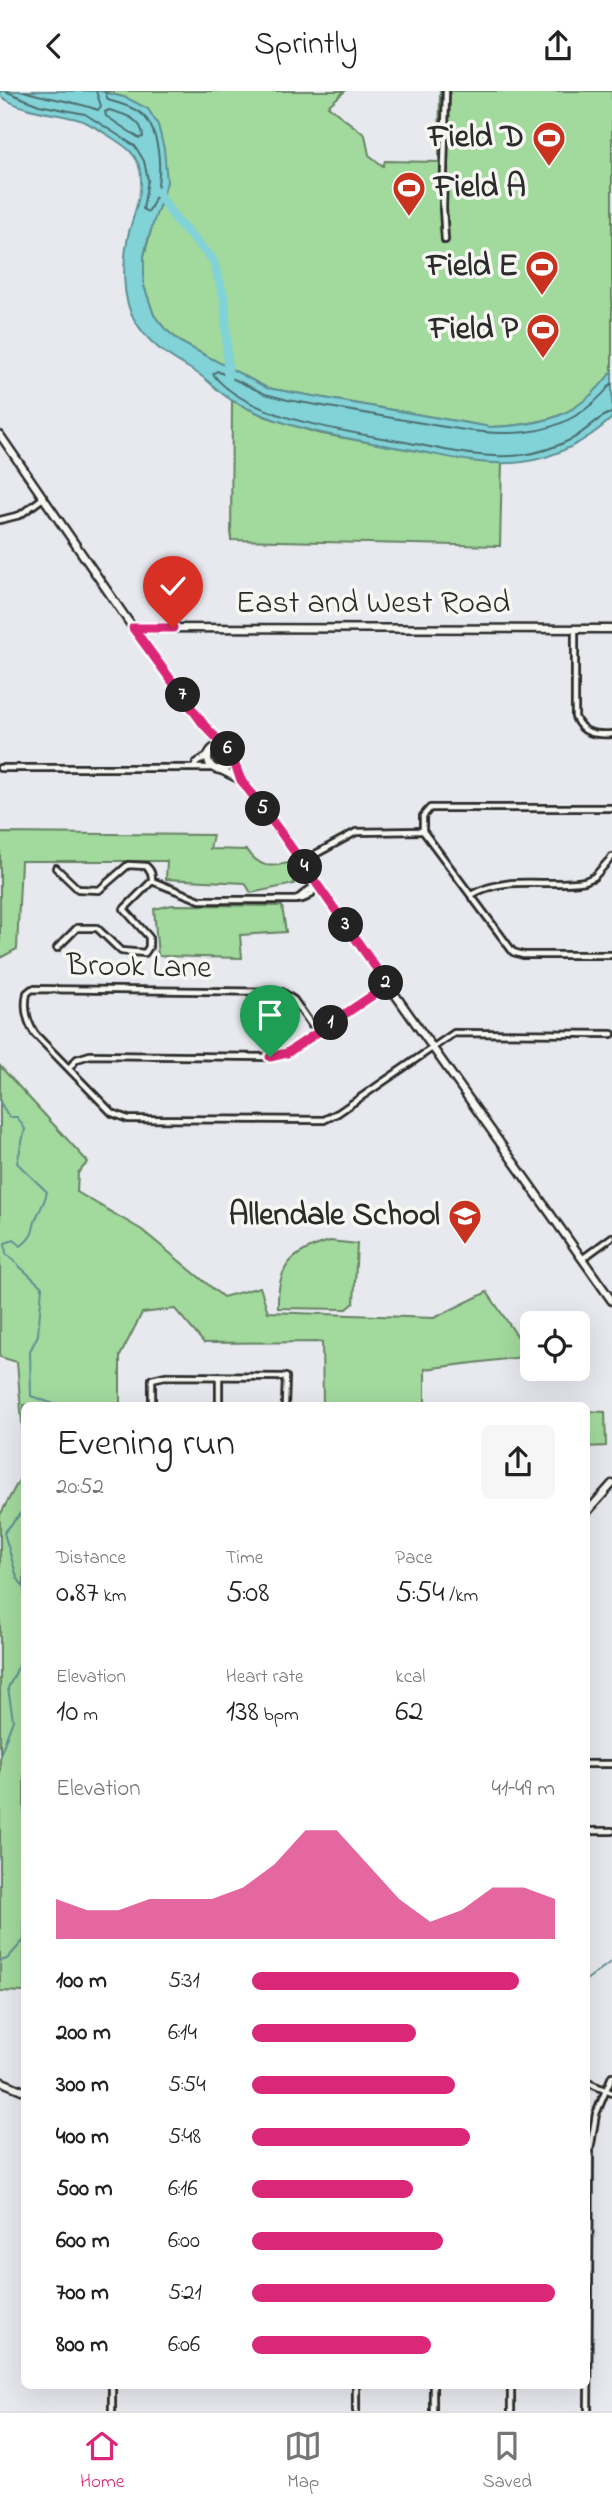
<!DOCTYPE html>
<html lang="en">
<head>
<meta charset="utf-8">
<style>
  body { margin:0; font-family:"Indie Flower",sans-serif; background:#f6f6f6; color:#222; height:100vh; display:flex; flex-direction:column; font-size:26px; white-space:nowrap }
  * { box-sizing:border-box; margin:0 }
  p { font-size:23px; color:#767676 }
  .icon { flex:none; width:38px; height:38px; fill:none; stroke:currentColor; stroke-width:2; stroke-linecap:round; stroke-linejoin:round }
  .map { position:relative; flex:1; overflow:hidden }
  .sheet { position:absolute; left:21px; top:1311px; width:569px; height:987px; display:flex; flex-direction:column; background:#fff; border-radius:10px; box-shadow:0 7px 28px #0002 }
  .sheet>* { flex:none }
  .tools { position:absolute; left:520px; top:1220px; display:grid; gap:14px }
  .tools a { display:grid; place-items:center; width:70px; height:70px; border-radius:10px; background:#fff; box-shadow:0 7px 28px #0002; font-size:35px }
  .pin { position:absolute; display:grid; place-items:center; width:60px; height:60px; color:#fff; margin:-72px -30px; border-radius:50% 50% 50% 0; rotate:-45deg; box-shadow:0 0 7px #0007 }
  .pin .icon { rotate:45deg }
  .km { position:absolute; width:35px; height:35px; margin:-18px; border-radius:50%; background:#222; color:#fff; font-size:19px; line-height:35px; text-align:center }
  .round { display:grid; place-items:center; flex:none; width:74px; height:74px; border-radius:10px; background:#f6f6f6 }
  .overview { display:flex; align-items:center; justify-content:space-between; height:119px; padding:0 35px }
  h1 { font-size:38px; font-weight:600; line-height:52px }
  .stats { display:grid; grid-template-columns:repeat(3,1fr); gap:10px; height:119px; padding:7px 35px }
  .stats div { display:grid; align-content:center }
  .stats b { font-size:30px; font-weight:600 }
  .stats small { font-size:19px; font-weight:400 }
  .stats p { font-size:19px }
  .chart { height:196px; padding:14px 35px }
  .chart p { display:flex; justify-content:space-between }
  .chart svg { width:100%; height:126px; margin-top:7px; fill:#db2777; opacity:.7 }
  ul { padding:0 35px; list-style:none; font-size:23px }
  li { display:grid; grid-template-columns:112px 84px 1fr; align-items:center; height:52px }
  li i { height:18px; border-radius:9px; background:#db2777 }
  header { display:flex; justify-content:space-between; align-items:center; height:91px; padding:0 35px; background:#fff; font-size:32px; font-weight:600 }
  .menu { display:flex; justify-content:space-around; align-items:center; height:98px; border-top:2px solid #e0e0e0; background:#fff; font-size:19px; color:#767676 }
  .menu a { display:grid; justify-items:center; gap:4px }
  .menu .on { color:#db2777 }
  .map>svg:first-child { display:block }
</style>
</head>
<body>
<header><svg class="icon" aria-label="back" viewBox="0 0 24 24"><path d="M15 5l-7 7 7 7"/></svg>Sprintly<svg class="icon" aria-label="share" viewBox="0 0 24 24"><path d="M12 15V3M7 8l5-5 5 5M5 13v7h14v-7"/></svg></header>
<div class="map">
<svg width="612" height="2320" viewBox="0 0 612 2320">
  <rect width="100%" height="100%" fill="#e7e9ef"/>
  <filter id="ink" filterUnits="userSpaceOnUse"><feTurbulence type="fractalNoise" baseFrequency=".0143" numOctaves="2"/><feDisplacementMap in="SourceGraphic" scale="14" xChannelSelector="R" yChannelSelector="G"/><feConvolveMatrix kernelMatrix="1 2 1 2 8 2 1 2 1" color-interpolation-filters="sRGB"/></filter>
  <g filter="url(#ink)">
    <!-- green -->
    <g fill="#a2d99d" stroke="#668264" stroke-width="2">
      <path d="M 100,0 L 345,0 L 328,15 L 365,44 L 369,64 L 383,75 L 385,70 L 439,71 L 440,0 L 612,0 L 612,280 C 579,326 544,334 490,336 L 267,297 L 182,252 L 165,238 L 154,224 L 144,195 L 144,165 L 154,128 L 160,114 L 127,7 Z"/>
      <polygon points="232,309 264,325 317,342 445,365 502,371 500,455 231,449"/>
      <path d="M 0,742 L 213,744 L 210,758 L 246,759 C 263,779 269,776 293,771 L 294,793 L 251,802 L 245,792 L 166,788 L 167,770 L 21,770 L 17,858 L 0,867 Z"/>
      <polygon points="172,814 282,815 286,841 240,844 242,867 158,865 154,818"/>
      <polygon points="0,975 88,1071 78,1082 77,1101 142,1139 223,1206 260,1196 268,1221 434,1227 487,1201 531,1265 425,1278 425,1314 323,1314 322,1251 204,1252 175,1218 142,1222 120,1265 120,1314 24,1314 24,1356 17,1271 0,1266"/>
      <path d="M 330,1150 L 357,1153 L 354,1212 L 347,1218 L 278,1217 C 277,1175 291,1161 330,1150 Z"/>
      <polygon points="586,1320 605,1321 606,1355 586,1356"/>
      <polygon points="24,1380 24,1901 0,1900 0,1424"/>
    </g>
    <!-- water -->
    <path fill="#81d3d8" stroke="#5f9093" stroke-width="2" d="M 0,0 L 100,0 L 127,7 L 148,18 L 158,34 L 164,58 L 167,91 L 147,151 L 144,165 L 144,195 L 154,224 L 165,238 L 182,252 L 267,297 L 490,336 C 544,334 579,326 612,280 L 612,327 C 588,349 557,366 523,371 C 487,376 448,366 413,359 C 352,348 291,341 235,311 C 221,304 211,291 197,282 C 171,266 150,256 134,228 C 121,206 123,170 128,145 C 134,119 153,83 130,60 C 123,53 90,32 80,29 C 53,21 25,22 0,5 Z"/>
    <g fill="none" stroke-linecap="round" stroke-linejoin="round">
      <!-- shore -->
      <g stroke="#4d6e70" stroke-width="2">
        <path d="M 5,0 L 39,14 L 85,23 L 135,55 L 144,70 L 148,89 L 143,118 L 148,121 C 164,99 163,45 144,25 C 135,16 120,13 108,9 L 105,0"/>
        <path d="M 24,0 C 48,8 74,10 98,19 L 101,15 L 96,0"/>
        <path d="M 109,19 C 124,23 143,28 143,46 L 139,47 L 106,25 L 105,21 Z"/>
        <path d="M 612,292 C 558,362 483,342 410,330 C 369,323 329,316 288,309 L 265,303 L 217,280 L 213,283 C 247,329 352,341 405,351 C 443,358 483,369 522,364 C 538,362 558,355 572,348 C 584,342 601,323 612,322"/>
      </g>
      <!-- stream -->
      <g stroke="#5f9093" stroke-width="2">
        <path d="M 0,1011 L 9,1026 L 17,1026 L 25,1038 L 17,1072 L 47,1101 C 45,1110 42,1115 38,1123 C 30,1139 38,1141 21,1155 L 14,1149 L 5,1152 L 6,1163 L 42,1196 L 38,1244 L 30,1260 L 31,1305 L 57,1314"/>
        <polyline points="24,1418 4,1442 17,1486 24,1497"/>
        <polyline points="0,1664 13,1629 8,1597 24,1564"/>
        <polyline points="0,1870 7,1868 24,1849"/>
        <polyline points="586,1889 612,1870"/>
      </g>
      <!-- river -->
      <polyline stroke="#81d3d8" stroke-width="9" points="157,101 177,130 213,169 225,210 228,287"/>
      <defs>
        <g id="street">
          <polyline points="445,149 443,117 446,0"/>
          <polyline points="0,429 20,424 43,407"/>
          <path d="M 575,538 L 575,626 C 582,643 595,644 612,643"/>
          <polyline points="0,677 214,677"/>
          <polyline points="194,677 196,672 209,664"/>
          <polyline points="423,740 513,861 523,864 612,864"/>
          <polyline points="423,740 423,725 430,717 612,717"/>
          <polyline points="301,771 356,741 423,740"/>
          <path d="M 56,777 L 78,798 L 99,799 L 128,774 L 146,775 C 152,780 152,784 152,790 L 124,818 L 149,846 L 149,856 L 145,862 L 121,860 L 97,837 L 77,837 L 57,857"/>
          <polyline points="152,790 200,809 296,809"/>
          <path d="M 314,798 C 312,805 303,809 296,809 L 310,798 L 319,796"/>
          <path d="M 471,804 C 508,783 545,797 585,790 L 594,786 L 612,766"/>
          <path d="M 317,942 L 294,909 L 282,901 L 32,898 L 27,902 C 24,916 27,931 35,943 L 112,1022 L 128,1028 L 324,1029 L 338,1022 L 454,942 L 612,943"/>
          <polyline points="69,977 77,968 90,964 270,966 287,962 388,894"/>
          <polyline points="582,1168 612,1146"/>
          <polyline points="219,1286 219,1314"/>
          <polyline points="152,1314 152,1288 165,1285 286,1286 285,1314"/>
          <polyline points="586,1673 612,1673"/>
          <polyline points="586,1740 612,1740"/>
          <polyline points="586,1991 612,2002"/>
          <polyline points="112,2294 112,2320"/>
          <polyline points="356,2294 356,2320"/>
          <polyline points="433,2320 433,2294"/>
          <polyline points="511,2320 511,2294"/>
          <polyline points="588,2320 590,2059 596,2023 612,1985"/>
        </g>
        <g id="secondary">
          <polyline points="0,344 133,537 204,634 224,656"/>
          <polyline points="133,537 612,538"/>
          <circle cx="220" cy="667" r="12"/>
          <polyline points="232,669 241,689 285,748 612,1210"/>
          <polyline points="219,678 241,689"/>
          <polyline points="586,1422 612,1393"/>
          <polyline points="0,1990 24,2000"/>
        </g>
      </defs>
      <!-- street casing -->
      <use href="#street" stroke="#2b2b2b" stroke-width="10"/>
      <!-- secondary casing -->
      <use href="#secondary" stroke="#2b2b2b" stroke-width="11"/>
      <!-- street -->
      <use href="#street" stroke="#f6f6f2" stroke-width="4.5"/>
      <!-- secondary -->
      <use href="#secondary" stroke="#f6f6f2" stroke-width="6"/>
    </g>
  </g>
  <g fill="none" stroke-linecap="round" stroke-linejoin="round" filter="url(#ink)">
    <defs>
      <polyline id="route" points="173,537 133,537 204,634 230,661 241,689 279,739 388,894 287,962 270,966"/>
    </defs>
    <!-- route casing -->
    <use href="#route" stroke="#fff" stroke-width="14"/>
    <!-- route -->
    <use href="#route" stroke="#db2777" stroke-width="9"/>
  </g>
  <!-- icons -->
  <defs>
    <symbol id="stadium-pin" viewBox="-11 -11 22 30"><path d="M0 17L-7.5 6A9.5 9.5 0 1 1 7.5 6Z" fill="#c8321e" stroke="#f6f6f2"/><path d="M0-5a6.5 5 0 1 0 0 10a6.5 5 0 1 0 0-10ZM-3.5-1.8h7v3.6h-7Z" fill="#fff"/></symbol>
    <symbol id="school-pin" viewBox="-11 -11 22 30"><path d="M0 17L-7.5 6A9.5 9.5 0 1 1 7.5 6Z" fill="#c8321e" stroke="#f6f6f2"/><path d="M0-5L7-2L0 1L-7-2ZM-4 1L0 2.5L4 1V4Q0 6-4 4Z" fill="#fff"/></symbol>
  </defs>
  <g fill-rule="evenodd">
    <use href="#stadium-pin" x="530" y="28" width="38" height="52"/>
    <use href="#stadium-pin" x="390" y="78" width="38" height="52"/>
    <use href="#stadium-pin" x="523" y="157" width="38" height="52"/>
    <use href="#stadium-pin" x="524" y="220" width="38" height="52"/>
    <use href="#school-pin" x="446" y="1106" width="38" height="52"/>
  </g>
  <g text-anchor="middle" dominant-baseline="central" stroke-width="7" stroke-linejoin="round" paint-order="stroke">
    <!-- poi labels -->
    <g font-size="32" font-weight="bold" fill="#2b2b2b" stroke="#f6f6f2" text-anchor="end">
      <text x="524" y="47">Field D</text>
      <text x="434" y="97" text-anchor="start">Field A</text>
      <text x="518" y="176">Field E</text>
      <text x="518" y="239">Field P</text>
      <text x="440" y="1125">Allendale School</text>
    </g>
    <!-- street labels -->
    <g font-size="32" fill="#2b2b2b" stroke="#f6f6f2">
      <text x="373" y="513">East and West Road</text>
      <text transform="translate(139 877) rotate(1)">Brook Lane</text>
    </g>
  </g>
</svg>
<div class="tools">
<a><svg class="icon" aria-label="locate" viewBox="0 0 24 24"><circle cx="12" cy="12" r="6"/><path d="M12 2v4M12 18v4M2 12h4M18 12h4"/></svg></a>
</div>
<div class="pin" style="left:270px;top:966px;background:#1e9e55"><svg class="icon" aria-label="arrive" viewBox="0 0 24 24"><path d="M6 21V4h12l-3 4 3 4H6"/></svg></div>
<div class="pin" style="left:173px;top:537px;background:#d93025"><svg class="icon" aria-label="check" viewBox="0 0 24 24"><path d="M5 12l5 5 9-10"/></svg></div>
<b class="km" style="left:331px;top:932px">1</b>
<b class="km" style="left:386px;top:892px">2</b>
<b class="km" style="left:346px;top:834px">3</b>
<b class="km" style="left:305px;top:776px">4</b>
<b class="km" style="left:263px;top:718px">5</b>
<b class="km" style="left:228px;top:658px">6</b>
<b class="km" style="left:183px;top:604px">7</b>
<section class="sheet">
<div class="overview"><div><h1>Evening run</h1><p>20:52</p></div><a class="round"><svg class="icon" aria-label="share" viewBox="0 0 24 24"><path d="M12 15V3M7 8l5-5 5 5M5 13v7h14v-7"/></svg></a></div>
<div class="stats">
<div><p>Distance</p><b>0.87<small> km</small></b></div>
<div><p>Time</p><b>5:08</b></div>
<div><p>Pace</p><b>5:54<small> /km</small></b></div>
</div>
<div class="stats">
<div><p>Elevation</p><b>10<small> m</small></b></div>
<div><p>Heart rate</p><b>138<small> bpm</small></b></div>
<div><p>kcal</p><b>62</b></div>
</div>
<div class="chart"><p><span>Elevation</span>41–49 m</p>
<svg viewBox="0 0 160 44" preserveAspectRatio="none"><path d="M0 44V30L10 34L20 34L30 30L40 30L50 30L60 26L70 18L80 6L90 6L100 18L110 30L120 38L130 34L140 26L150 26L160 30V44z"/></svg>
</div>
<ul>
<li><b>100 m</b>5:31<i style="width:88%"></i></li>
<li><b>200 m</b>6:14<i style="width:54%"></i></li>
<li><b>300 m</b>5:54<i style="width:67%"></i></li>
<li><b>400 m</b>5:48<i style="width:72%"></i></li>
<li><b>500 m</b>6:16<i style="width:53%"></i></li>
<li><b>600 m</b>6:00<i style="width:63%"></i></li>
<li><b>700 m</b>5:21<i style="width:100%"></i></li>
<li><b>800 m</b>6:06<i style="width:59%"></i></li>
</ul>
</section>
</div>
<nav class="menu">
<a class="on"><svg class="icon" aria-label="home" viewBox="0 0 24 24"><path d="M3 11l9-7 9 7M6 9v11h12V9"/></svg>Home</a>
<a><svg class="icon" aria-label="map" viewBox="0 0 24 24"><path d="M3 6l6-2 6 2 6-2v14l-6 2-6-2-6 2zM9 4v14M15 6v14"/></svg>Map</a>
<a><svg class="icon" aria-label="saved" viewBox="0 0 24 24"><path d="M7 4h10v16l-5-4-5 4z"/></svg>Saved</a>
</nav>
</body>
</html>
